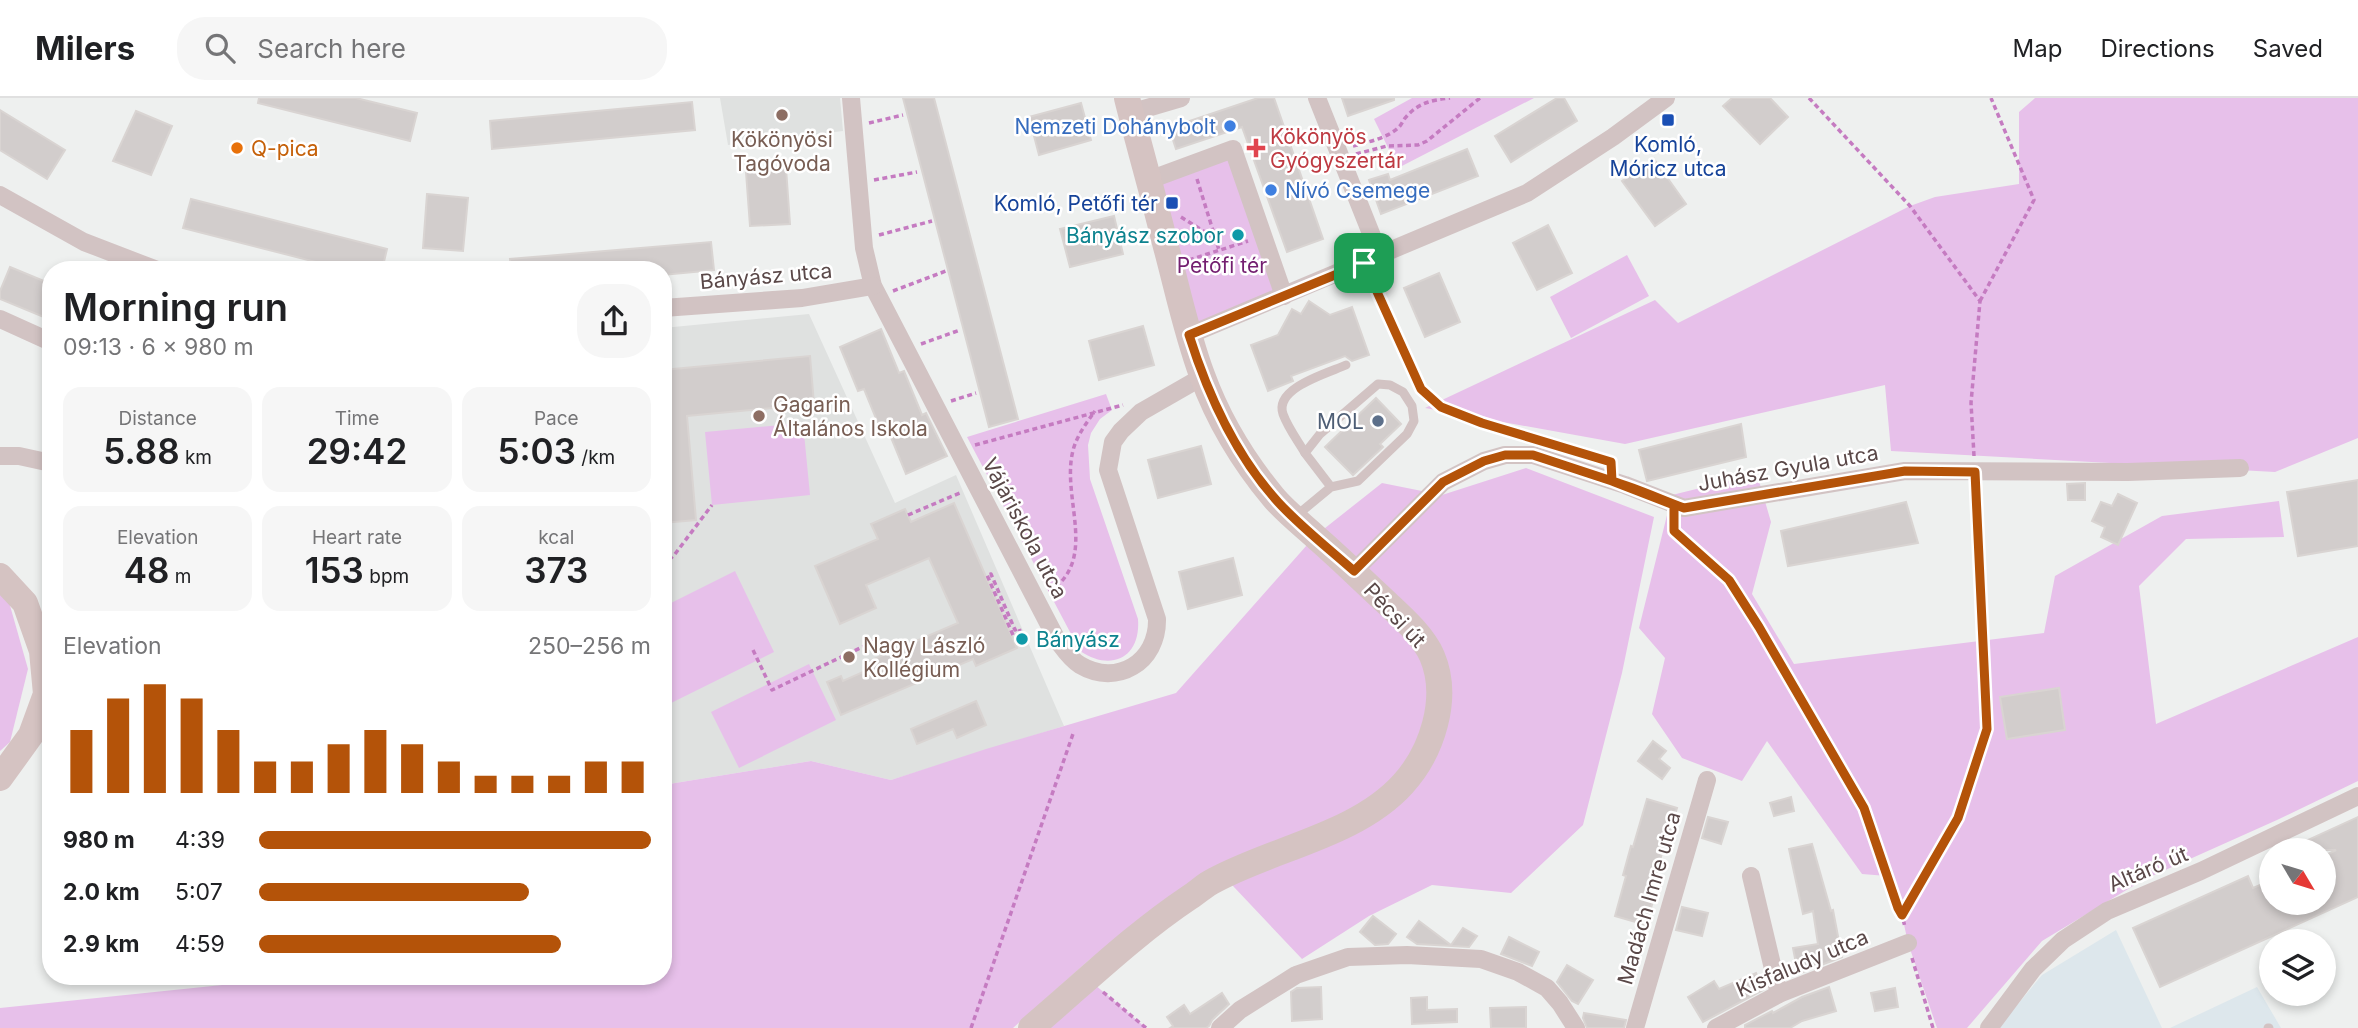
<!DOCTYPE html>
<html lang="en">
<head>
<meta charset="utf-8">
<style>
  body { margin:0; font-family:Inter,sans-serif; background:#f6f6f6; color:#202124; height:100vh; display:flex; flex-direction:column; font-size:26px; white-space:nowrap }
  * { box-sizing:border-box; margin:0 }
  p { font-size:23px; color:#757577 }
  .icon { flex:none; width:38px; height:38px; fill:none; stroke:currentColor; stroke-width:2; stroke-linecap:round; stroke-linejoin:round }
  .map { position:relative; flex:1; overflow:hidden }
  .panel { position:absolute; left:42px; top:163px; width:630px; height:724px; display:flex; flex-direction:column; background:#fff; border-radius:28px; box-shadow:0 4px 10px #0003 }
  .panel>* { flex:none }
  .needle { width:46px; rotate:128deg }
  .tools { position:absolute; left:2259px; top:740px; display:grid; gap:14px }
  .tools a { display:grid; place-items:center; width:77px; height:77px; border-radius:50%; background:#fff; box-shadow:0 4px 10px #0003; font-size:35px }
  .pin { position:absolute; display:grid; place-items:center; width:60px; height:60px; color:#fff; margin:-30px; border-radius:14px; box-shadow:0 4px 10px #0006 }
  .round { display:grid; place-items:center; flex:none; width:74px; height:74px; border-radius:28px; background:#f6f6f6 }
  .headline { display:flex; align-items:center; justify-content:space-between; height:119px; padding:0 21px }
  h1 { font-size:38px; font-weight:600; line-height:52px }
  .figures { display:grid; grid-template-columns:repeat(3,1fr); gap:10px; height:119px; padding:7px 21px }
  .figures div { display:grid; align-content:center; border-radius:18px; background:#f6f6f6; text-align:center }
  .figures b { font-size:35px; font-weight:600 }
  .figures small { font-size:19px; font-weight:400 }
  .figures p { font-size:19px }
  .chart { height:196px; padding:14px 21px }
  .chart p { display:flex; justify-content:space-between }
  .chart svg { width:100%; height:126px; margin-top:7px; stroke:#b45309; stroke-width:6 }
  ul { padding:0 21px; list-style:none; font-size:23px }
  li { display:grid; grid-template-columns:112px 84px 1fr; align-items:center; height:52px }
  li i { height:18px; border-radius:9px; background:#b45309 }
  header { display:flex; align-items:center; gap:42px; box-sizing:border-box; height:98px; padding:0 35px; background:#fff; border-bottom:2px solid #e0e0e0 }
  header strong { font-size:33px }
  nav { display:flex; gap:38px; margin-inline-start:auto; font-size:24px }
  .search { width:490px; height:63px; background:#f6f6f6; display:flex; align-items:center; gap:18px; box-sizing:border-box; padding:0 24px; border-radius:28px; color:#757577; font-size:26px }
  .map>svg:first-child { display:block }
</style>
</head>
<body>
<header>
<strong>Milers</strong>
<div class="search"><svg class="icon" aria-label="search" viewBox="0 0 24 24"><circle cx="10" cy="10" r="6"/><path d="M15 15l6 6"/></svg>Search here</div>
<nav><a>Map</a><a>Directions</a><a>Saved</a></nav>
</header>
<div class="map">
<svg width="2358" height="930" viewBox="0 0 2358 930">
  <rect width="100%" height="100%" fill="#eef0ef"/>
  <!-- commercial -->
  <g fill="#dde7ec">
    <polygon points="2116,832 2162,930 1998,930 2042,877"/>
    <polygon points="2257,889 2281,930 2170,930"/>
  </g>
  <!-- education -->
  <g fill="#dfe1e0">
    <polygon points="720,0 840,0 843,33 728,47"/>
    <polygon points="809,216 895,405 956,377 1064,628 891,682 811,663 663,687 663,230"/>
  </g>
  <!-- green -->
  <g fill="#e7c0ea">
    <polygon points="1412,0 1534,0 1398,70 1374,21"/>
    <polygon points="2035,0 2358,0 2358,340 2275,374 1891,353 1885,287 1625,346 1425,310 1655,202 1678,225 1910,108 1935,99 2019,86 2019,14"/>
    <polygon points="1233,51 1284,198 1189,237 1149,82"/>
    <polygon points="1627,157 1649,198 1571,240 1550,199"/>
    <path d="M 1106,296 L 1112,312 L 1100,321 L 1091,335 L 1088,347 L 1090,381 L 1138,521 C 1141,560 1111,574 1080,553 L 967,339 Z"/>
    <polygon points="803,325 810,397 712,407 705,334"/>
    <polygon points="1526,370 1654,419 1622,575 1583,727 1511,795 1432,787 1369,818 1302,861 1216,770 1089,862 1013,930 0,930 0,910 308,878 663,878 663,687 811,663 891,682 986,651 1176,595 1315,438 1382,385 1442,397"/>
    <polygon points="1757,376 1771,424 1752,496 1794,566 2044,535 2055,478 2162,418 2279,403 2284,439 2186,441 2139,488 2156,626 2358,539 2358,683 2277,722 2143,782 2042,843 1967,930 1937,930 1908,845 1902,817 1898,810 1887,778 1862,776 1767,643 1742,683 1682,660 1652,616 1665,560 1639,530 1672,397"/>
    <polygon points="735,473 774,554 663,609 663,509"/>
    <polygon points="0,491 9,504 28,571 10,644 0,653"/>
    <polygon points="809,566 836,622 739,670 711,614"/>
    <polygon points="1088,881 1146,930 1039,930"/>
  </g>
  <!-- building -->
  <g fill="#d2cdcc" stroke="#d9d4d2" stroke-width="2">
    <polygon points="259,0 356,0 417,15 410,43 258,5"/>
    <polygon points="903,0 934,0 1018,321 989,329"/>
    <polygon points="1258,0 1274,0 1323,141 1287,154 1242,29 1176,51 1169,30"/>
    <polygon points="1342,0 1394,0 1394,2 1348,18"/>
    <polygon points="1557,0 1564,0 1577,23 1511,64 1495,38"/>
    <polygon points="1732,0 1770,0 1788,19 1760,46 1723,8"/>
    <polygon points="692,4 695,32 492,51 490,23"/>
    <polygon points="1081,5 1091,42 1039,57 1029,19"/>
    <polygon points="0,12 65,52 47,81 0,52"/>
    <polygon points="136,13 172,28 151,77 113,63"/>
    <polygon points="1467,51 1478,78 1381,116 1369,82 1388,76 1390,82"/>
    <polygon points="1654,61 1686,106 1655,128 1622,83"/>
    <polygon points="786,70 790,126 750,128 746,74"/>
    <polygon points="427,96 468,100 463,153 423,150"/>
    <polygon points="191,101 387,151 382,172 347,172 183,130"/>
    <polygon points="1114,118 1123,156 1070,169 1060,131"/>
    <polygon points="1548,127 1572,175 1537,192 1513,145"/>
    <polygon points="711,144 714,172 663,177 663,172 511,172 510,161"/>
    <polygon points="10,169 51,186 51,222 0,201 0,193"/>
    <polygon points="1439,175 1460,224 1425,239 1404,190"/>
    <polygon points="1309,203 1330,217 1352,209 1369,257 1352,263 1345,258 1291,278 1293,283 1268,293 1251,247 1278,237 1292,211 1301,216"/>
    <polygon points="1143,228 1154,267 1099,282 1089,243"/>
    <polygon points="881,231 899,275 904,273 922,317 926,315 947,358 906,376 888,332 882,335 864,291 858,293 840,249"/>
    <polygon points="810,258 814,306 687,318 696,422 663,425 663,272"/>
    <polygon points="1376,300 1401,326 1380,346 1383,349 1353,377 1325,349"/>
    <polygon points="1741,326 1746,359 1647,383 1639,352"/>
    <polygon points="1201,348 1211,386 1158,400 1148,362"/>
    <polygon points="2358,382 2358,448 2298,458 2287,394"/>
    <polygon points="2085,385 2085,402 2068,402 2067,386"/>
    <polygon points="2118,396 2137,405 2118,447 2101,439 2105,429 2092,423 2101,404 2112,408"/>
    <polygon points="1906,404 1918,445 1788,468 1781,433"/>
    <polygon points="954,405 1017,550 976,568 973,561 841,617 827,584 841,578 843,583 870,571 867,564 958,525 929,460 866,487 876,510 840,526 815,468 878,441 871,426 905,411 911,424"/>
    <polygon points="1233,460 1242,497 1188,511 1179,474"/>
    <polygon points="2059,590 2065,632 2007,641 2000,599"/>
    <polygon points="976,603 986,627 957,640 953,631 917,646 911,631"/>
    <polygon points="1653,643 1666,653 1659,661 1670,670 1662,681 1638,663"/>
    <polygon points="1791,699 1794,713 1774,718 1770,705"/>
    <polygon points="1647,701 1677,710 1670,733 1668,733 1650,799 1654,800 1646,827 1615,818 1626,778 1623,777 1631,748 1633,749"/>
    <polygon points="1708,719 1728,724 1721,746 1702,740"/>
    <polygon points="2358,719 2358,799 2160,889 2133,830 2248,778 2253,790 2272,782 2272,805 2324,805 2324,758 2336,752 2286,752"/>
    <polygon points="1812,746 1831,813 1833,812 1842,859 1798,876 1793,850 1818,846 1813,813 1803,816 1789,751"/>
    <polygon points="1682,809 1708,815 1702,838 1676,832"/>
    <polygon points="1373,818 1396,836 1388,846 1375,847 1360,834"/>
    <polygon points="1419,823 1451,847 1463,830 1477,838 1469,849 1417,846 1407,839"/>
    <polygon points="1509,839 1539,854 1532,868 1501,856"/>
    <polygon points="1567,867 1593,882 1578,906 1572,903 1557,884"/>
    <polygon points="1756,875 1763,892 1703,924 1688,899 1714,883 1719,891"/>
    <polygon points="1321,889 1322,921 1292,923 1291,894 1297,890"/>
    <polygon points="1829,889 1836,913 1802,923 1790,930 1745,930 1745,927 1772,913 1773,915 1802,899"/>
    <polygon points="1895,890 1898,909 1875,913 1871,895"/>
    <polygon points="1222,895 1229,906 1212,922 1209,928 1206,930 1170,930 1173,928 1167,919 1184,907 1190,916"/>
    <polygon points="1427,899 1427,912 1457,911 1457,924 1412,926 1411,900"/>
    <polygon points="1526,909 1526,930 1491,930 1490,910"/>
    <polygon points="1584,915 1626,922 1624,930 1587,930 1583,920"/>
  </g>
  <g fill="none" stroke-linecap="round" stroke-linejoin="round">
    <!-- path -->
    <g stroke="#c57bc1" stroke-width="3.5" stroke-dasharray="5 3.5" stroke-linecap="butt">
      <polyline points="1809,0 1910,108 1980,203 1971,305 1974,358"/>
      <polyline points="869,25 903,17"/>
      <path d="M 1353,48 C 1368,44 1388,40 1399,29 C 1402,26 1403,22 1406,19 C 1418,5 1432,2 1450,0"/>
      <polyline points="1356,56 1387,48 1418,47 1427,43 1480,0"/>
      <polyline points="1197,81 1219,152"/>
      <polyline points="874,82 917,74"/>
      <polyline points="1181,119 1213,139"/>
      <polyline points="879,137 932,123"/>
      <polyline points="1189,162 1248,143"/>
      <polyline points="1371,179 1421,291 1441,309 1527,338"/>
      <polyline points="893,193 946,173"/>
      <polyline points="1980,203 2034,102 1991,0"/>
      <polyline points="921,246 960,232"/>
      <polyline points="951,303 976,295"/>
      <polyline points="975,347 1123,307"/>
      <polyline points="908,417 962,394"/>
      <polyline points="1674,423 1674,433 1729,482 1759,529 1864,710 1898,810 1902,817 1905,829"/>
      <polyline points="663,468 675,456 712,407"/>
      <path d="M 1049,494 C 1098,462 1063,404 1072,357 C 1075,340 1085,327 1095,313"/>
      <polyline points="1013,537 987,477 991,476 1015,532 1019,530 1020,533"/>
      <polyline points="753,552 772,592 877,542 883,555"/>
      <polyline points="1902,817 1958,720 1987,631 1976,391"/>
      <polyline points="1912,860 1933,930"/>
      <polyline points="1103,894 1146,930"/>
      <polyline points="971,930 1074,633"/>
    </g>
    <!-- lane -->
    <g stroke="#d2c3c3" stroke-width="9">
      <path d="M 1305,355 C 1298,343 1288,330 1283,316 C 1274,290 1328,275 1346,267"/>
      <polyline points="1296,418 1331,389 1358,383 1407,336 1414,323 1412,308 1403,294 1390,287 1378,286 1320,336 1305,355 1331,389"/>
      <polyline points="2268,930 2269,930"/>
    </g>
    <!-- street -->
    <g stroke="#d2c3c3" stroke-width="18">
      <path d="M 851,0 L 864,150 L 873,188 L 1057,542 C 1064,551 1070,561 1080,567 C 1117,589 1158,564 1157,521 L 1108,372 L 1113,344 L 1121,333 L 1141,314 L 1202,279"/>
      <polyline points="1317,0 1380,158"/>
      <polyline points="1130,15 1181,0"/>
      <polyline points="1149,82 1233,51 1284,198"/>
      <polyline points="0,97 84,144 157,172"/>
      <polyline points="663,210 802,200 873,188"/>
      <polyline points="0,221 51,244"/>
      <polyline points="1189,237 1527,95 1613,39 1666,0"/>
      <polyline points="0,358 19,358 51,365"/>
      <polyline points="1354,473 1443,384 1484,363 1505,357 1533,357 1625,387 1684,410 1905,373 2128,374 2240,370"/>
      <polyline points="1751,778 1779,896"/>
      <polyline points="1220,930 1240,912 1296,877 1348,859 1407,857 1481,861 1518,874 1547,890 1560,905 1576,930"/>
      <polyline points="1635,930 1707,682"/>
      <polyline points="1716,930 1779,896 1908,845"/>
      <polyline points="1989,930 2033,871 2063,842 2107,813 2201,773 2358,698"/>
    </g>
    <!-- secondary -->
    <g stroke="#d5c3c2" stroke-width="26">
      <polyline points="0,478 25,505 42,553 46,596 31,637 0,680"/>
      <path d="M 1031,930 C 1083,886 1133,837 1190,799 C 1198,794 1206,786 1215,782 C 1274,750 1357,737 1403,686 C 1432,654 1450,600 1432,558 C 1423,538 1404,521 1388,506 C 1365,485 1343,463 1319,442 C 1304,428 1288,416 1274,400 C 1244,364 1218,321 1202,277 C 1186,234 1177,189 1165,145 C 1153,96 1139,48 1127,0"/>
    </g>
  </g>
  <g fill="none" stroke-linecap="round" stroke-linejoin="round">
    <defs>
      <path id="route" d="M 1364,165 L 1189,237 C 1208,297 1235,357 1278,404 C 1301,429 1328,450 1354,473 L 1443,384 L 1484,363 L 1505,357 L 1533,357 L 1612,383 L 1674,407 L 1674,433 L 1729,482 L 1759,529 L 1864,710 L 1898,810 L 1902,817 L 1958,720 L 1987,631 L 1975,374 L 1905,373 L 1684,410 C 1660,401 1636,390 1612,383 L 1611,364 L 1482,325 L 1441,309 L 1421,291 L 1364,165"/>
    </defs>
    <!-- route casing -->
    <use href="#route" stroke="#fff" stroke-width="14"/>
    <!-- route -->
    <use href="#route" stroke="#b45309" stroke-width="9"/>
  </g>
  <!-- markers -->
  <g fill="#8d6e63" stroke="#fff" stroke-width="2.5">
    <circle cx="782" cy="17" r="7"/>
    <circle cx="759" cy="318" r="7"/>
    <circle cx="849" cy="559" r="7"/>
  </g>
  <g fill="#1a4fb4" stroke="#fff" stroke-width="2.5">
    <rect x="1661" y="15" width="14" height="14" rx="3.5"/>
    <rect x="1165" y="98" width="14" height="14" rx="3.5"/>
  </g>
  <g fill="#3f7fe0" stroke="#fff" stroke-width="2.5">
    <circle cx="1230" cy="28" r="7"/>
    <circle cx="1271" cy="92" r="7"/>
  </g>
  <circle fill="#e8710a" stroke="#fff" stroke-width="2.5" cx="237" cy="50" r="7"/>
  <path fill="#e0444e" stroke="#fff" stroke-width="2.5" d="M1252.5 39.5h7v7h7v7h-7v7h-7v-7h-7v-7h7z"/>
  <g fill="#0f9aa8" stroke="#fff" stroke-width="2.5">
    <circle cx="1238" cy="137" r="7"/>
    <circle cx="1022" cy="541" r="7"/>
  </g>
  <circle fill="#5c6f8a" stroke="#fff" stroke-width="2.5" cx="1378" cy="323" r="7"/>
  <g text-anchor="middle" dominant-baseline="central" stroke-width="5" stroke-linejoin="round" paint-order="stroke">
    <!-- shop labels -->
    <g font-size="21" fill="#366cbe" stroke="#fff" text-anchor="end">
      <text x="1216" y="28">Nemzeti Dohánybolt</text>
      <text x="1285" y="92" text-anchor="start">Nívó Csemege</text>
    </g>
    <!-- health labels -->
    <g font-size="21" fill="#be3a42" stroke="#fff" text-anchor="start">
      <text x="1270" y="38">Kökönyös<tspan x="1270" dy="24">Gyógyszertár</tspan></text>
    </g>
    <!-- education labels -->
    <g font-size="21" fill="#785e54" stroke="#fff" text-anchor="start">
      <text x="782" y="41" text-anchor="middle">Kökönyösi<tspan x="782" dy="24">Tagóvoda</tspan></text>
      <text x="773" y="306">Gagarin<tspan x="773" dy="24">Általános Iskola</tspan></text>
      <text x="863" y="547">Nagy László<tspan x="863" dy="24">Kollégium</tspan></text>
    </g>
    <!-- transit labels -->
    <g font-size="21" fill="#164399" stroke="#fff">
      <text x="1668" y="46">Komló,<tspan x="1668" dy="24">Móricz utca</tspan></text>
      <text x="1158" y="105" text-anchor="end">Komló, Petőfi tér</text>
    </g>
    <!-- food labels -->
    <g font-size="21" fill="#c56008" stroke="#fff" text-anchor="start">
      <text x="251" y="50">Q-pica</text>
    </g>
    <!-- culture labels -->
    <g font-size="21" fill="#0d838f" stroke="#fff" text-anchor="end">
      <text x="1224" y="137">Bányász szobor</text>
      <text x="1036" y="541" text-anchor="start">Bányász</text>
    </g>
    <!-- park labels -->
    <g font-size="21" fill="#741f70" stroke="#fff">
      <text x="1222" y="167">Petőfi tér</text>
    </g>
    <!-- street labels -->
    <g font-size="21" fill="#5a4848" stroke="#fff">
      <text transform="translate(766 178) rotate(-5)">Bányász utca</text>
      <text transform="translate(1788 370) rotate(-10)">Juhász Gyula utca</text>
      <text transform="translate(1025 430) rotate(62)">Vájáriskola utca</text>
      <text transform="translate(1395 517) rotate(47)">Pécsi út</text>
      <text transform="translate(2148 771) rotate(-23)">Altáró út</text>
      <text transform="translate(1649 800) rotate(-74)">Madách Imre utca</text>
      <text transform="translate(1802 865) rotate(-23)">Kisfaludy utca</text>
    </g>
    <!-- service labels -->
    <g font-size="21" fill="#4e5e75" stroke="#fff" text-anchor="end">
      <text x="1364" y="323">MOL</text>
    </g>
  </g>
</svg>
<div class="tools">
<a><svg class="needle" viewBox="-14 -14 28 28"><path d="M0-13l5 13h-10z" fill="#e53935"/><path d="M0 13l5-13h-10z" fill="#757577"/></svg></a>
<a><svg class="icon" aria-label="layers" viewBox="0 0 24 24"><path d="M12 4l9 5-9 5-9-5zM3 14l9 5 9-5"/></svg></a>
</div>
<div class="pin" style="left:1364px;top:165px;background:#1e9e55"><svg class="icon" aria-label="arrive" viewBox="0 0 24 24"><path d="M6 21V4h12l-3 4 3 4H6"/></svg></div>
<section class="panel">
<div class="headline"><div><h1>Morning run</h1><p>09:13 · 6 × 980 m</p></div><a class="round"><svg class="icon" aria-label="share" viewBox="0 0 24 24"><path d="M12 15V3M7 8l5-5 5 5M5 13v7h14v-7"/></svg></a></div>
<div class="figures">
<div><p>Distance</p><b>5.88<small> km</small></b></div>
<div><p>Time</p><b>29:42</b></div>
<div><p>Pace</p><b>5:03<small> /km</small></b></div>
</div>
<div class="figures">
<div><p>Elevation</p><b>48<small> m</small></b></div>
<div><p>Heart rate</p><b>153<small> bpm</small></b></div>
<div><p>kcal</p><b>373</b></div>
</div>
<div class="chart"><p><span>Elevation</span>250–256 m</p>
<svg viewBox="0 0 160 44" preserveAspectRatio="none"><path d="M5 44V22M15 44V11M25 44V6M35 44V11M45 44V22M55 44V33M65 44V33M75 44V27M85 44V22M95 44V27M105 44V33M115 44V38M125 44V38M135 44V38M145 44V33M155 44V33"/></svg>
</div>
<ul>
<li><b>980 m</b>4:39<i style="width:100%"></i></li>
<li><b>2.0 km</b>5:07<i style="width:69%"></i></li>
<li><b>2.9 km</b>4:59<i style="width:77%"></i></li>
</ul>
</section>
</div>
</body>
</html>
